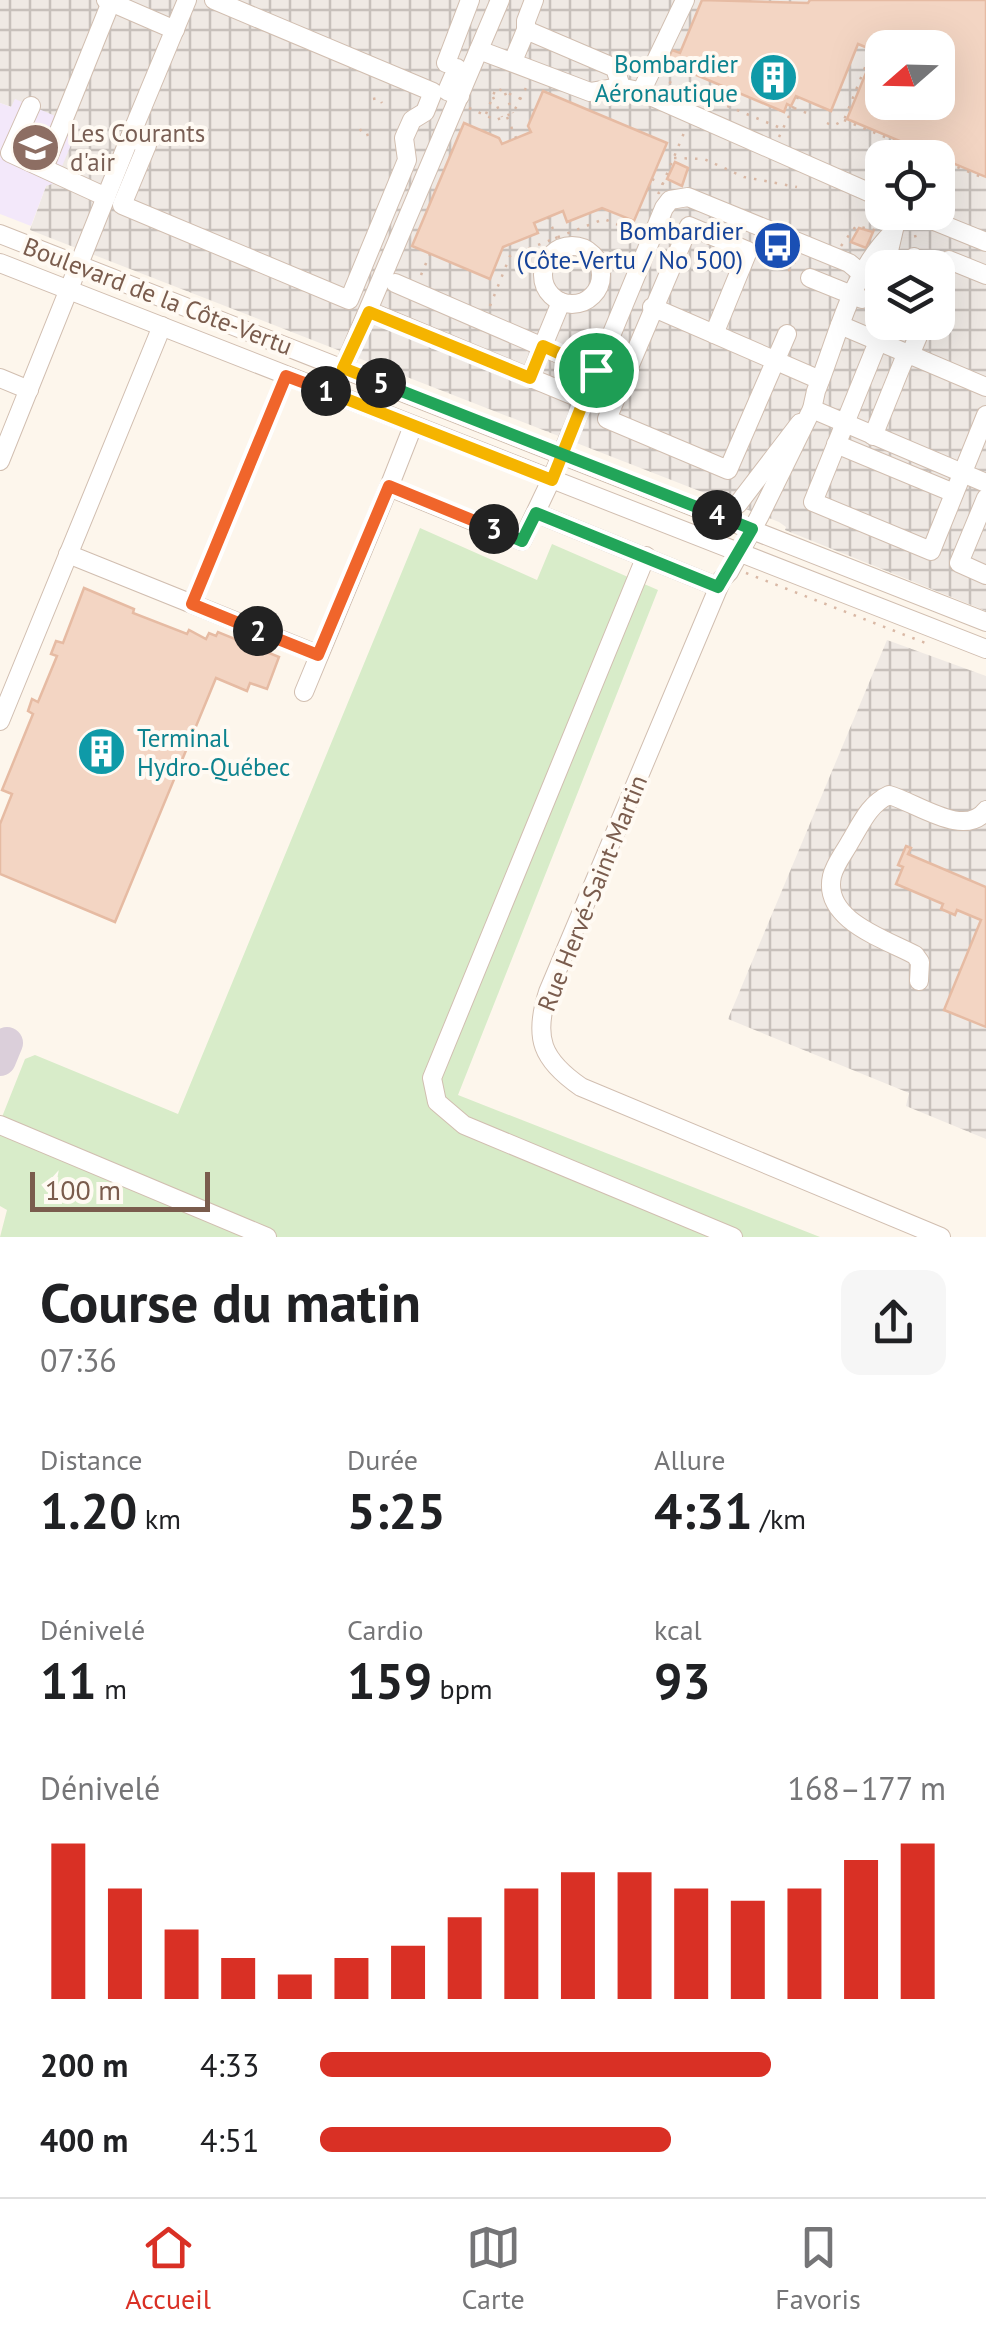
<!DOCTYPE html>
<html lang="fr">
<head>
<meta charset="utf-8">
<style>
  body { margin:0; font-family:"PT Sans",sans-serif; background:#f6f6f6; color:#202124; height:100vh; display:flex; flex-direction:column; font-size:38px; white-space:nowrap }
  * { box-sizing:border-box; margin:0 }
  p { font-size:32px; color:#757577 }
  .icon { flex:none; width:55px; height:55px; fill:none; stroke:currentColor; stroke-width:2; stroke-linecap:round; stroke-linejoin:round }
  .map { position:relative; height:1237px; overflow:hidden }
  .sheet { display:flex; flex-direction:column; background:#fff; flex:1 }
  .sheet>* { flex:none }
  .needle { width:65px; rotate:250deg }
  .tools { position:absolute; left:865px; top:30px; display:grid; gap:20px }
  .tools a { display:grid; place-items:center; width:90px; height:90px; border-radius:20px; background:#fff; box-shadow:0 10px 40px #0002; font-size:50px }
  .scale { position:absolute; left:30px; bottom:25px; width:180px; box-sizing:border-box; padding-left:10px; border:5px solid #7a5c4d; border-top:0; font-size:28px; line-height:35px; white-space:nowrap; color:#7a5c4d; -webkit-text-stroke:8px #fffaf3; paint-order:stroke }
  .pin { position:absolute; display:grid; place-items:center; width:85px; height:85px; color:#fff; margin:-42px; border:5px solid #fff; border-radius:50%; box-shadow:0 2px 10px #0007 }
  .km { position:absolute; width:50px; height:50px; margin:-25px; border-radius:50%; background:#222; color:#fff; font-size:28px; line-height:50px; text-align:center }
  .round { display:grid; place-items:center; flex:none; width:105px; height:105px; border-radius:20px; background:#f6f6f6 }
  .headline { display:flex; align-items:center; justify-content:space-between; height:170px; padding:0 40px }
  h1 { font-size:55px; font-weight:700; line-height:75px }
  .stats { display:grid; grid-template-columns:repeat(3,1fr); gap:15px; height:170px; padding:10px 40px }
  .stats div { display:grid; align-content:center }
  .stats b { font-size:50px; font-weight:700 }
  .stats small { font-size:28px; font-weight:400 }
  .stats p { font-size:28px }
  .chart { height:280px; padding:20px 40px }
  .chart p { display:flex; justify-content:space-between }
  .chart svg { width:100%; height:180px; margin-top:10px; stroke:#d93025; stroke-width:6 }
  ul { padding:0 40px; list-style:none; font-size:32px }
  li { display:grid; grid-template-columns:160px 120px 1fr; align-items:center; height:75px }
  li i { height:25px; border-radius:12px; background:#d93025 }
  .tabs { display:flex; justify-content:space-around; align-items:center; height:140px; border-top:2px solid #e0e0e0; background:#fff; font-size:28px; color:#757577 }
  .tabs a { display:grid; justify-items:center; gap:5px }
  .tabs .on { color:#d93025 }
  .map>svg:first-child { display:block }
</style>
</head>
<body>
<div class="map">
<svg width="986" height="1237" viewBox="0 0 986 1237">
  <defs>
    <pattern id="industrial-grid" width="8" height="8" patternUnits="userSpaceOnUse" patternTransform="scale(2.5)"><rect width="8" height="8" fill="#efe9e4"/><path d="M0 4h8M4 0v8" fill="none" stroke="#c7c0bb"/></pattern>
  </defs>
  <rect width="100%" height="100%" fill="#fdf6ec"/>
  <!-- industrial -->
  <g fill="url(#industrial-grid)" fill-rule="evenodd">
    <path d="M 0,0 L 986,0 L 986,611 L 785,530 L 786,527 L 779,522 L 30,230 L 46,186 L 15,100 L 12,107 L 0,103 ZM 882,48 L 938,48 L 938,102 L 882,102 ZM 882,158 L 938,158 L 938,212 L 882,212 ZM 882,268 L 938,268 L 938,322 L 882,322 Z"/>
    <polygon points="887,640 986,676 986,1139 906,1106 909,1093 728,1019"/>
  </g>
  <!-- education -->
  <polygon fill="#f3e8fa" points="15,99 79,126 55,183 46,186 31,226 0,214 0,103 11,107"/>
  <!-- green -->
  <polygon fill="#d8ecc9" points="420,528 537,580 552,544 658,590 458,1095 820,1237 0,1237 7,1210 0,1206 0,1122 25,1059 35,1055 178,1114"/>
  <g fill="none" stroke-linecap="round" stroke-linejoin="round">
    <!-- taxiway -->
    <polyline stroke="#dbcfda" stroke-width="32" points="0,1060 7,1043"/>
  </g>
  <!-- building -->
  <g fill="#f3d5c3" stroke="#e6bba3" stroke-width="2.5" fill-rule="evenodd">
    <path d="M 702,0 L 808,3 L 810,0 L 986,0 L 986,177 L 847,119 L 875,51 L 858,44 L 831,111 L 796,96 L 791,106 L 787,104 L 784,112 L 675,66 L 676,63 L 668,59 L 672,50 L 680,53 ZM 882,48 L 938,48 L 938,102 L 882,102 Z"/>
    <polygon points="543,91 667,143 634,221 602,208 567,222 563,211 534,223 538,233 503,247 490,279 412,246 464,123 499,138 502,144 531,132 528,126"/>
    <polygon points="675,162 688,168 682,186 667,179"/>
    <polygon points="859,228 873,232 866,248 851,242"/>
    <polygon points="84,588 134,609 133,613 187,634 189,630 206,639 209,633 216,636 218,632 279,657 267,689 250,683 247,691 216,678 115,922 0,874 0,824 12,794 2,790 33,714 28,711 32,699 38,702 57,656 51,654 56,641 63,643"/>
    <polygon points="906,846 911,848 908,854 986,887 986,1027 944,1010 981,920 957,910 955,915 941,909 943,904 896,884 903,867 898,865"/>
  </g>
  <g fill="none" stroke-linecap="round" stroke-linejoin="round">
    <defs>
      <g id="minor">
        <polyline points="106,0 175,30"/>
        <polyline points="187,0 130,137 147,145 122,205 349,300 407,160 404,138 412,120 425,112 433,92 214,0"/>
        <polyline points="526,30 526,21 534,0"/>
        <polyline points="479,50 590,92 619,87 639,91 882,198"/>
        <polyline points="513,61 526,30 615,68 621,87"/>
        <polyline points="446,63 470,0"/>
        <polyline points="457,68 447,91 460,96"/>
        <polyline points="641,92 685,0"/>
        <polyline points="31,106 10,153 106,197"/>
        <polyline points="44,168 111,2"/>
        <polyline points="912,212 986,242"/>
        <path d="M 892,233 C 850,275 838,337 816,391 L 812,409 L 759,517 L 729,572 L 722,579 L 548,992 C 533,1038 542,1060 581,1087 L 941,1237"/>
        <polyline points="0,234 986,622"/>
        <circle cx="572" cy="275" r="29"/>
        <polyline points="0,263 986,649"/>
        <polyline points="885,268 898,212"/>
        <polyline points="909,268 914,257"/>
        <polyline points="810,278 862,299"/>
        <polyline points="395,283 596,370"/>
        <polyline points="938,289 949,260 986,275"/>
        <polyline points="652,307 820,380"/>
        <polyline points="369,311 584,400"/>
        <polyline points="886,322 813,502 931,551 986,415"/>
        <polyline points="840,325 986,387"/>
        <polyline points="714,334 748,251 689,226 607,419 728,470 787,334"/>
        <polyline points="343,369 500,0"/>
        <polyline points="530,377 561,302"/>
        <polyline points="0,378 29,390"/>
        <polyline points="812,409 986,483"/>
        <polyline points="873,436 903,362 913,348 924,322"/>
        <polyline points="836,444 954,493"/>
        <polyline points="0,461 130,137"/>
        <polyline points="389,487 413,426"/>
        <polyline points="986,498 959,563 986,575"/>
        <polyline points="536,513 718,587"/>
        <polyline points="720,517 738,504 800,423"/>
        <polyline points="68,554 319,655"/>
        <polyline points="646,556 432,1078 437,1102 464,1125 733,1237"/>
        <polyline points="304,692 389,487 522,541 551,480 664,208 670,200 688,197 849,263 873,283"/>
        <polyline points="0,721 162,326"/>
        <path d="M 919,981 L 920,962 L 915,955 C 885,939 822,920 832,876 C 835,864 844,853 850,842 C 861,824 869,804 889,795 C 917,803 965,839 986,810"/>
        <polyline points="0,1125 267,1237"/>
      </g>
    </defs>
    <!-- minor casing -->
    <use href="#minor" stroke="#d1beb0" stroke-width="20"/>
    <!-- path -->
    <g stroke="#d9b8a5" stroke-width="2.5" stroke-dasharray="2.5 8" stroke-linecap="butt">
      <polyline points="669,82 783,129"/>
      <polyline points="505,93 513,113"/>
      <polyline points="493,97 502,117"/>
      <polyline points="373,99 379,98 382,103"/>
      <polyline points="723,103 729,89"/>
      <polyline points="469,108 496,120 513,113 528,84"/>
      <polyline points="794,108 812,115"/>
      <polyline points="486,114 496,88 521,99"/>
      <polyline points="507,117 516,138"/>
      <polyline points="844,120 935,158"/>
      <polyline points="827,123 833,126 844,120 872,50"/>
      <polyline points="360,129 364,136 370,134"/>
      <polyline points="779,137 798,97"/>
      <polyline points="674,158 704,159 744,177 797,187"/>
      <polyline points="917,158 921,149"/>
      <polyline points="938,159 986,179"/>
      <polyline points="652,179 663,184"/>
      <polyline points="648,188 659,193 686,128"/>
      <polyline points="548,217 561,249"/>
      <polyline points="915,235 917,243"/>
      <polyline points="841,246 856,226 874,230 880,215"/>
      <polyline points="927,257 931,260 928,268"/>
      <polyline points="788,270 791,270 797,257"/>
      <polyline points="421,275 430,254"/>
      <polyline points="490,306 510,256 604,219 638,233"/>
      <polyline points="899,332 904,322"/>
      <polyline points="746,573 928,644"/>
      <polyline points="198,589 281,388"/>
    </g>
    <!-- minor -->
    <use href="#minor" stroke="#fff" stroke-width="18"/>
  </g>
  <g fill="none" stroke-linecap="round" stroke-linejoin="round">
    <defs>
      <polyline id="split-1" points="326,391 552,480 596,370"/>
      <polyline id="split-2" points="258,631 192,604 286,376 326,391"/>
      <polyline id="split-3" points="258,631 318,655 389,486 494,529"/>
      <polyline id="split-4" points="494,529 522,541 536,513 718,587 752,529 717,515"/>
      <polyline id="split-5" points="381,383 717,515"/>
      <polyline id="split-6" points="381,383 343,368 369,312 530,378 543,346 596,370"/>
    </defs>
    <!-- split-1 casing -->
    <use href="#split-1" stroke="#fff" stroke-width="20"/>
    <!-- split-2 casing -->
    <use href="#split-2" stroke="#fff" stroke-width="20"/>
    <!-- split-3 casing -->
    <use href="#split-3" stroke="#fff" stroke-width="20"/>
    <!-- split-4 casing -->
    <use href="#split-4" stroke="#fff" stroke-width="20"/>
    <!-- split-5 casing -->
    <use href="#split-5" stroke="#fff" stroke-width="20"/>
    <!-- split-6 casing -->
    <use href="#split-6" stroke="#fff" stroke-width="20"/>
    <!-- split-1 -->
    <use href="#split-1" stroke="#f5b400" stroke-width="12"/>
    <!-- split-2 -->
    <use href="#split-2" stroke="#f0652b" stroke-width="12"/>
    <!-- split-3 -->
    <use href="#split-3" stroke="#f0652b" stroke-width="12"/>
    <!-- split-4 -->
    <use href="#split-4" stroke="#22a559" stroke-width="12"/>
    <!-- split-5 -->
    <use href="#split-5" stroke="#22a559" stroke-width="12"/>
    <!-- split-6 -->
    <use href="#split-6" stroke="#f5b400" stroke-width="12"/>
  </g>
  <!-- icons -->
  <defs>
    <symbol id="building-disc" viewBox="-11 -11 22 22"><circle r="9.5" fill="#0f9aa8" stroke="#fffaf3"/><path d="M-4-6H4V6H1V3H-1V6H-4ZM-2.5-4.3h1.7v1.8h-1.7ZM.8-4.3h1.7v1.8H.8ZM-2.5-1h1.7V.8h-1.7ZM.8-1h1.7V.8H.8Z" fill="#fff"/></symbol>
    <symbol id="school-disc" viewBox="-11 -11 22 22"><circle r="9.5" fill="#8d6e63" stroke="#fffaf3"/><path d="M0-5L7-2L0 1L-7-2ZM-4 1L0 2.5L4 1V4Q0 6-4 4Z" fill="#fff"/></symbol>
    <symbol id="bus-disc" viewBox="-11 -11 22 22"><circle r="9.5" fill="#1a4fb4" stroke="#fffaf3"/><path d="M-5-6H5V4H4V6H2V4H-2V6H-4V4H-5ZM-3.5-4V0h7V-4ZM-3.5 1.2v1.5H-2V1.2ZM2 1.2v1.5H3.5V1.2Z" fill="#fff"/></symbol>
  </defs>
  <g fill-rule="evenodd">
    <use href="#building-disc" x="746" y="50" width="55" height="55"/>
    <use href="#school-disc" x="8" y="120" width="55" height="55"/>
    <use href="#bus-disc" x="750" y="218" width="55" height="55"/>
    <use href="#building-disc" x="74" y="724" width="55" height="55"/>
  </g>
  <g text-anchor="middle" dominant-baseline="central" stroke-width="8" stroke-linejoin="round" paint-order="stroke">
    <!-- culture labels -->
    <g font-size="25" fill="#0d838f" stroke="#fffaf3" text-anchor="end">
      <text x="738" y="64">Bombardier<tspan x="738" dy="29">Aéronautique</tspan></text>
      <text x="137" y="738" text-anchor="start">Terminal<tspan x="137" dy="29">Hydro-Québec</tspan></text>
    </g>
    <!-- education labels -->
    <g font-size="25" fill="#785e54" stroke="#fffaf3" text-anchor="start">
      <text x="70" y="133">Les Courants<tspan x="70" dy="29">d'air</tspan></text>
    </g>
    <!-- transit labels -->
    <g font-size="25" fill="#164399" stroke="#fffaf3" text-anchor="end">
      <text x="743" y="231">Bombardier<tspan x="743" dy="29">(Côte-Vertu / No 500)</tspan></text>
    </g>
    <!-- street labels -->
    <g font-size="25" fill="#7a5c4d" stroke="#fffaf3">
      <text transform="translate(158 296) rotate(21)">Boulevard de la Côte-Vertu</text>
      <text transform="translate(592 893) rotate(-68)">Rue Hervé-Saint-Martin</text>
    </g>
  </g>
</svg>
<div class="tools">
<a><svg class="needle" viewBox="-14 -14 28 28"><path d="M0-13l5 13h-10z" fill="#e53935"/><path d="M0 13l5-13h-10z" fill="#757577"/></svg></a>
<a><svg class="icon" aria-label="locate" viewBox="0 0 24 24"><circle cx="12" cy="12" r="6"/><path d="M12 2v4M12 18v4M2 12h4M18 12h4"/></svg></a>
<a><svg class="icon" aria-label="layers" viewBox="0 0 24 24"><path d="M12 4l9 5-9 5-9-5zM3 14l9 5 9-5"/></svg></a>
</div>
<div class="scale">100 m</div>
<div class="pin" style="left:596px;top:370px;background:#1e9e55"><svg class="icon" aria-label="arrive" viewBox="0 0 24 24"><path d="M6 21V4h12l-3 4 3 4H6"/></svg></div>
<b class="km" style="left:326px;top:391px">1</b>
<b class="km" style="left:258px;top:631px">2</b>
<b class="km" style="left:494px;top:529px">3</b>
<b class="km" style="left:717px;top:515px">4</b>
<b class="km" style="left:381px;top:383px">5</b>
</div>
<section class="sheet">
<div class="headline"><div><h1>Course du matin</h1><p>07:36</p></div><a class="round"><svg class="icon" aria-label="share" viewBox="0 0 24 24"><path d="M12 15V3M7 8l5-5 5 5M5 13v7h14v-7"/></svg></a></div>
<div class="stats">
<div><p>Distance</p><b>1.20<small> km</small></b></div>
<div><p>Durée</p><b>5:25</b></div>
<div><p>Allure</p><b>4:31<small> /km</small></b></div>
</div>
<div class="stats">
<div><p>Dénivelé</p><b>11<small> m</small></b></div>
<div><p>Cardio</p><b>159<small> bpm</small></b></div>
<div><p>kcal</p><b>93</b></div>
</div>
<div class="chart"><p><span>Dénivelé</span>168–177 m</p>
<svg viewBox="0 0 160 44" preserveAspectRatio="none"><path d="M5 44V6M15 44V17M25 44V27M35 44V34M45 44V38M55 44V34M65 44V31M75 44V24M85 44V17M95 44V13M105 44V13M115 44V17M125 44V20M135 44V17M145 44V10M155 44V6"/></svg>
</div>
<ul>
<li><b>200 m</b>4:33<i style="width:72%"></i></li>
<li><b>400 m</b>4:51<i style="width:56%"></i></li>
</ul>
</section>
<nav class="tabs">
<a class="on"><svg class="icon" aria-label="home" viewBox="0 0 24 24"><path d="M3 11l9-7 9 7M6 9v11h12V9"/></svg>Accueil</a>
<a><svg class="icon" aria-label="map" viewBox="0 0 24 24"><path d="M3 6l6-2 6 2 6-2v14l-6 2-6-2-6 2zM9 4v14M15 6v14"/></svg>Carte</a>
<a><svg class="icon" aria-label="saved" viewBox="0 0 24 24"><path d="M7 4h10v16l-5-4-5 4z"/></svg>Favoris</a>
</nav>
</body>
</html>
